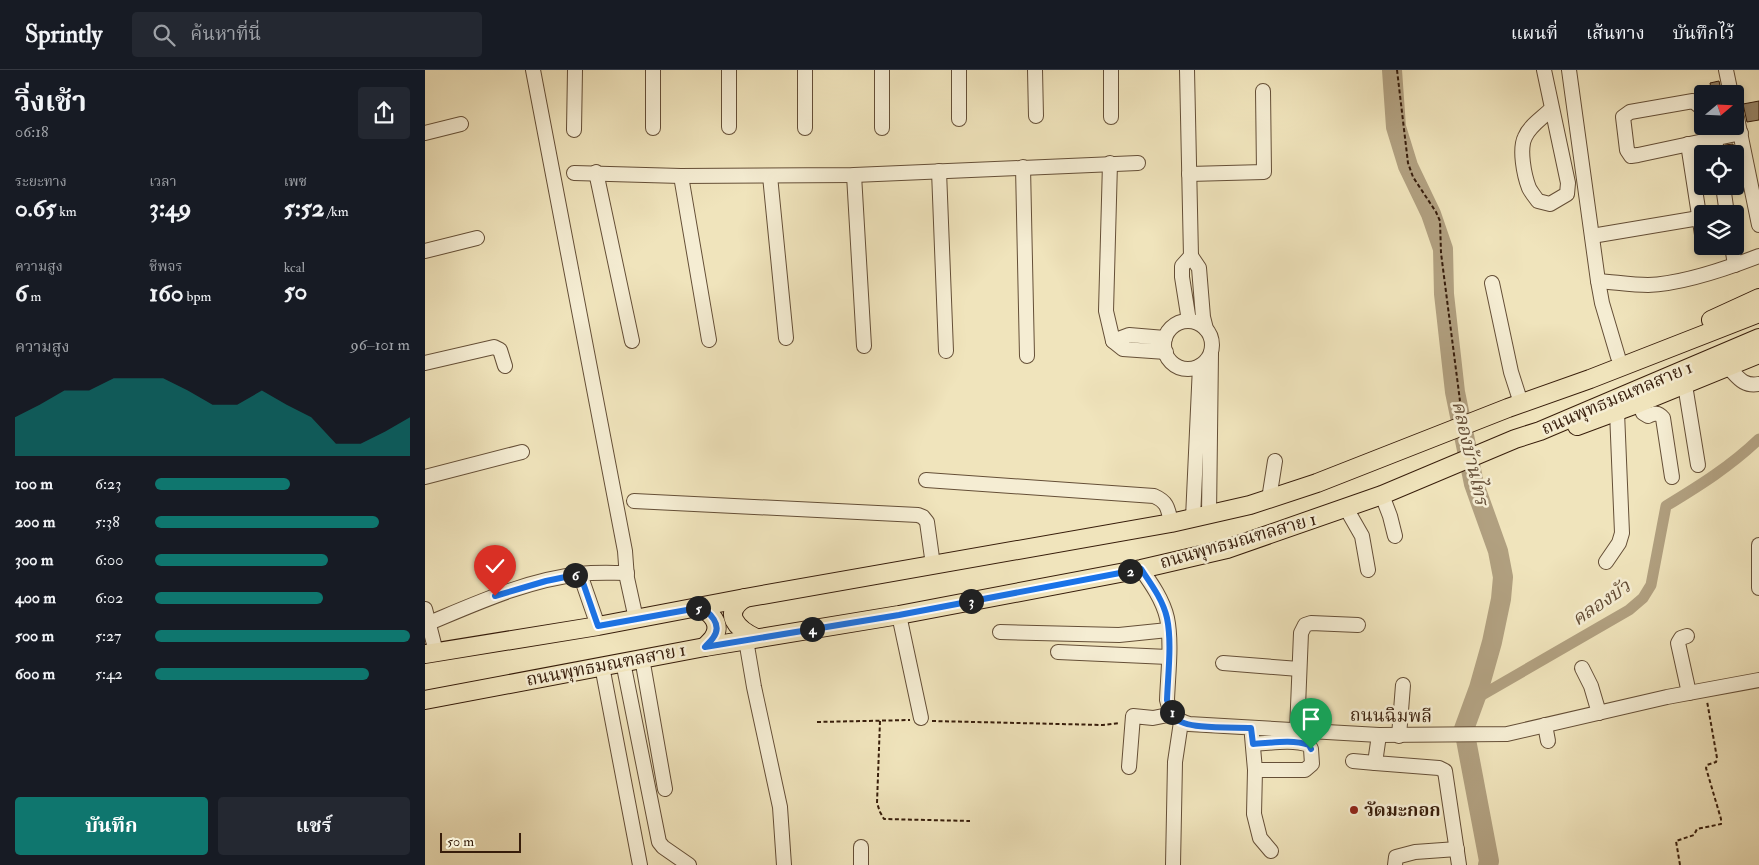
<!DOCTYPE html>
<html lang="th">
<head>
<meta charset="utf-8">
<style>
  body { margin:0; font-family:"IM FELL Double Pica","Noto Serif Thai",serif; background:#242831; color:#f1f3f6; height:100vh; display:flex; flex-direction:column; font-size:19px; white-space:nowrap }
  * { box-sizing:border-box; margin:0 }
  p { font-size:16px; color:#9ea1a6 }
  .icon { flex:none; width:28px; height:28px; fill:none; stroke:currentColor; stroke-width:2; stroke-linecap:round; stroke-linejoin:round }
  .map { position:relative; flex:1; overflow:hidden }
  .details { display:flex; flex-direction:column; background:#171b24; width:425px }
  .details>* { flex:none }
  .needle { width:32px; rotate:71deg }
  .controls { position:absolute; left:1269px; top:15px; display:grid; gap:10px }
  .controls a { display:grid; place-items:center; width:50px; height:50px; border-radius:5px; background:#171b24; box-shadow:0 2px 8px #0003; font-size:25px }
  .scale { position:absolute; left:15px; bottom:12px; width:81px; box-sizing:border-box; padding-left:5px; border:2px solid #371d0b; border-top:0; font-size:14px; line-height:18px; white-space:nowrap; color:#371d0b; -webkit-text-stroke:4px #f5edd3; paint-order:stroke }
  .pin { position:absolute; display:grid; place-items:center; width:42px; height:42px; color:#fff; margin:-51px -21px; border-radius:50% 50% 50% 0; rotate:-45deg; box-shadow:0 0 5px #0007 }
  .pin .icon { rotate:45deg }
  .km { position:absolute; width:25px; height:25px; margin:-12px; border-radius:50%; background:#222; color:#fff; font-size:14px; line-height:25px; text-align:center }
  .round { display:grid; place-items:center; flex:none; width:52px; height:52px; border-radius:5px; background:#242831 }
  .overview { display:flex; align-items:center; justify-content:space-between; height:85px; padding:0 15px }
  h1 { font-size:28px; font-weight:700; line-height:38px }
  .metrics { display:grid; grid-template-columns:repeat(3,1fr); gap:8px; height:85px; padding:5px 15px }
  .metrics div { display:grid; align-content:center }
  .metrics b { font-size:25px; font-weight:700 }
  .metrics small { font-size:14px; font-weight:400 }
  .metrics p { font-size:14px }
  .chart { height:140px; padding:10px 15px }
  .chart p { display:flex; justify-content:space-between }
  .chart svg { width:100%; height:90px; margin-top:5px; fill:#0f766e; opacity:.7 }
  .button { display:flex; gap:10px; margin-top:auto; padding:10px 15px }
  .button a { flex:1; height:58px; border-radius:5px; background:#0f766e; color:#fff; font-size:20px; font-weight:700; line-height:58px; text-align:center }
  .button a+a { background:#242831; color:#f1f3f6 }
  ul { padding:0 15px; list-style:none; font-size:16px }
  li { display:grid; grid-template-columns:80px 60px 1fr; align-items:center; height:38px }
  li i { height:12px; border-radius:6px; background:#0f766e }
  header { display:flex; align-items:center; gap:30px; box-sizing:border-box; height:70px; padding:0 25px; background:#171b24; border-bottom:1px solid #363941 }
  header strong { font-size:24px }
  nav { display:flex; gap:28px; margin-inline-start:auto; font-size:18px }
  .search { width:350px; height:45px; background:#242831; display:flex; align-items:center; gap:12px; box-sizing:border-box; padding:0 18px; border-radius:5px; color:#9ea1a6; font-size:19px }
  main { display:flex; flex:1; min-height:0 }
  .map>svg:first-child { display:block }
</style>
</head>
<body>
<header>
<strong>Sprintly</strong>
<div class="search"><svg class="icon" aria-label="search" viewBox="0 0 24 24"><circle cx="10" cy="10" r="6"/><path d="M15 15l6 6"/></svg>ค้นหาที่นี่</div>
<nav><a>แผนที่</a><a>เส้นทาง</a><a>บันทึกไว้</a></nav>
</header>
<main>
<section class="details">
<div class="overview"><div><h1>วิ่งเช้า</h1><p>06:18</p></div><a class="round"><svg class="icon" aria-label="share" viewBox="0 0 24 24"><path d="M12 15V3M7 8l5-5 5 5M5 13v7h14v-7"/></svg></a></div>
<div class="metrics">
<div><p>ระยะทาง</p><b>0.65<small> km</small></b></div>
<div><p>เวลา</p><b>3:49</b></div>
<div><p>เพซ</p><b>5:52<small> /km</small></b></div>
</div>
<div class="metrics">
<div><p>ความสูง</p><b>6<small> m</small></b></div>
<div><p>ชีพจร</p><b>160<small> bpm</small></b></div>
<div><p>kcal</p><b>50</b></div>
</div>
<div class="chart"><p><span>ความสูง</span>96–101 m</p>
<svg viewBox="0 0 160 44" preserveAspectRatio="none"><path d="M0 44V25L10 19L20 12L30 12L40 6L50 6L60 6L70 12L80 19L90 19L100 12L110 19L120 25L130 38L140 38L150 32L160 25V44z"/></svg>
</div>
<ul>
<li><b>100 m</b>6:23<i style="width:53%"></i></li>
<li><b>200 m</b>5:38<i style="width:88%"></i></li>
<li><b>300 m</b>6:00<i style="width:68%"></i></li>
<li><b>400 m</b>6:02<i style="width:66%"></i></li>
<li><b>500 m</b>5:27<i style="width:100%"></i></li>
<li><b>600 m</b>5:42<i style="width:84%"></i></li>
</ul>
<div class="button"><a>บันทึก</a><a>แชร์</a></div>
</section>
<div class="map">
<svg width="1334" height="795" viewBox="0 0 1334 795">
  <rect width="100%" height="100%" fill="#f0e4bc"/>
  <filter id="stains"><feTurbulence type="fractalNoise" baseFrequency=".004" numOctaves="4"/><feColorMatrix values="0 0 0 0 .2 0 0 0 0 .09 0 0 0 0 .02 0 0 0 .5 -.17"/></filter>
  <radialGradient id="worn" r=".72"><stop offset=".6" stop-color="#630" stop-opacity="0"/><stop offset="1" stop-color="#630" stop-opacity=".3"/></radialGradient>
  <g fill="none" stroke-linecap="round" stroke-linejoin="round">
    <!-- canal -->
    <path stroke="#b1a080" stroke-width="11" d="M 1050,629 L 1204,540 L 1218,528 L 1226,515 L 1241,436 C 1274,416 1306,396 1334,369"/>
    <!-- river -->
    <polyline stroke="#b1a080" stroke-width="20" points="967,0 971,57 983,96 1006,144 1018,179 1019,224 1030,322 1049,414 1073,481 1078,507 1076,529 1067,572 1054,618 1039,659 1064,791 1063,795"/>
  </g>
  <!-- building -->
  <g fill="#978467" stroke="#371d0b">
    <polygon points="1294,11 1297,24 1287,24 1285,13"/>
    <polygon points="1334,31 1334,50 1322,52 1318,34"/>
    <polygon points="1308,74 1316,109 1310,110 1310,84 1301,84 1300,75"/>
  </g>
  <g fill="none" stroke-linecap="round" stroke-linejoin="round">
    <defs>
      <g id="minor">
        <polyline points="108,0 200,481 202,508 211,549"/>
        <polyline points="228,0 228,58"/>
        <polyline points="304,0 304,57"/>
        <polyline points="534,0 534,49"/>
        <polyline points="610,0 611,46"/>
        <polyline points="686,0 686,47"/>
        <polyline points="762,0 766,186"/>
        <path d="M 1119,0 L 1143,113 L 1142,124 L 1125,134 L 1113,131 C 1110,127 1106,122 1104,118 C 1099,105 1094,79 1100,67 C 1105,55 1119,47 1127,38"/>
        <polyline points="1144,0 1173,211 1177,233 1193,287"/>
        <polyline points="1301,0 1306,24"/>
        <polyline points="1310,38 1334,155"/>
        <polyline points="1278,39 1268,31 1205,42 1198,47 1202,80 1206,86 1213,85 1316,63"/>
        <polyline points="1285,56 1290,68 1292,84"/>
        <polyline points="380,58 380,0"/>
        <polyline points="457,58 457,0"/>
        <polyline points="149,60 150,0"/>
        <polyline points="0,63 36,54"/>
        <polyline points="1263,74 1278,171"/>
        <polyline points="685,93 681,241 688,271"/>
        <polyline points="598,97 602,286"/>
        <polyline points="514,101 521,281"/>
        <polyline points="171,102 207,271"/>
        <polyline points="149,103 256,106 429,105 713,93"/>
        <polyline points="764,104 839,102 838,21"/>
        <polyline points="429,105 439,276"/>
        <polyline points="256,106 284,270"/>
        <polyline points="345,106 361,268"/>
        <polyline points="1298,116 1302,144"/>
        <polyline points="1167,166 1274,148"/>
        <polyline points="1307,176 1310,195"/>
        <polyline points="0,181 52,168"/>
        <path d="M 1173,211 C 1189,212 1207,215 1223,215 C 1256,214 1303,198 1334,186"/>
        <polyline points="1067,213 1086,302 1096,333"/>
        <polyline points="764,251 757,207 757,196 766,186 774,198 778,247 781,259"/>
        <circle cx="763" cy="275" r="24"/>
        <polyline points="740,268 704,265 688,271 698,279 741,282"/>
        <polyline points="0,293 69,277 75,280 80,296"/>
        <path d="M 1303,297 C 1313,307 1318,317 1334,314"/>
        <polyline points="1260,315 1273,395"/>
        <path d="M 1214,333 L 1218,343 L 1223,346 C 1230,343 1233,342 1238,348 L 1247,407"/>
        <polyline points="0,407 97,382"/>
        <path d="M 501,410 L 729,426 C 743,432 743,439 746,453"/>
        <polyline points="957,425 965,446 970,466"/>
        <polyline points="844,429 850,391"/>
        <polyline points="209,431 493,445 498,447 502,452 508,495"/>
        <polyline points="921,438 937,466 943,500"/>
        <polyline points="784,445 786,283"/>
        <polyline points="768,448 775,296"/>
        <polyline points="1334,475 1334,518"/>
        <polyline points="1181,492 1194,473 1197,463 1192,342"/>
        <path d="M 716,499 C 726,513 738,530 742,548 C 747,572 743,604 742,630 C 745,643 750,650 764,654 L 954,665 L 1082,664 L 1242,627 L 1334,610"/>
        <polyline points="155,504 173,556"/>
        <polyline points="0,539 11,582"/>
        <polyline points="474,545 496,648"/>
        <path d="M 4,553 C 52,533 102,510 155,504 C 170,502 186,503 202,503"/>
        <polyline points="575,562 694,565 743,560"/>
        <polyline points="1262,566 1256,568 1253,573 1264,623"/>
        <polyline points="321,570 329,617 355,737 359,795"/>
        <polyline points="633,582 743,587"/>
        <polyline points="217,588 240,719"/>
        <polyline points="198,592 234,772 238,777 264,795"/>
        <polyline points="798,593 874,599"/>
        <polyline points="177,596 215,795"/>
        <polyline points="1157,598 1166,616 1174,643"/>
        <polyline points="1120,655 1123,671"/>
        <polyline points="872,661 876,563 880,555 886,553 933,555"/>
        <polyline points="954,665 950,693 1014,698 1020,701 1034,795"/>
        <polyline points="827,666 830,700 829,744 835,768 846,781"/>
        <polyline points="974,666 978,615"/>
        <path d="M 828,674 C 846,673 867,669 884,675 L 886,679 L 887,694 L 880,700 L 830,700"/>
        <polyline points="928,691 950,693"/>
        <polyline points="704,697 708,646 728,648 748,644"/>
        <polyline points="436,795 436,777"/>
        <polyline points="748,795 750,692 756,652"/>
        <polyline points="970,795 971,787 990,782 1032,779"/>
      </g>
      <g id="major">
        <polyline points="1286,250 1334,228"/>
        <polyline points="1152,356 1214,333 1334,284"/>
        <path d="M 320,528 C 296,543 312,559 331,568"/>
        <path d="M 273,537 C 285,541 298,554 288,568 C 286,571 282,574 280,577"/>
        <polyline points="0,584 173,556 320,528 746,453 825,435 892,413 1083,338 1165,309 1334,243"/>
        <polyline points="0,630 280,577 474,545 716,499 802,479 957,425 1090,369 1115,361 1334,268"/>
      </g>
    </defs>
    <!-- minor casing -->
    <use href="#minor" stroke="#654f37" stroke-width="16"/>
    <!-- major casing -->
    <use href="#major" stroke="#371d0b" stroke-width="20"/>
    <!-- path -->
    <g stroke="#371d0b" stroke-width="2" stroke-dasharray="4 2.5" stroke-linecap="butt">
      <polyline points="972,0 983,93 988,107 1011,142 1015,151 1016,183 1035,331"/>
      <polyline points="455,651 452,733 455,742 459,749 545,751"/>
      <polyline points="507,651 678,655 695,653"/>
      <polyline points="392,652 485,650"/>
      <polyline points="1255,795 1251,771 1269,765 1272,759 1296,754 1296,749 1281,698 1282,695 1291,692 1292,688 1282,631"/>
    </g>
    <!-- minor -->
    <use href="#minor" stroke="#f5edd3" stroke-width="14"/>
    <!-- major -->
    <use href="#major" stroke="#f0e4bc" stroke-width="18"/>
  </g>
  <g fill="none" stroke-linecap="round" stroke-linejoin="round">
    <defs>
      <path id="route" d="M 70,526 L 121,511 L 155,504 L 173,556 L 273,538 C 285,541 298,555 288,568 C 286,571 282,574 280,577 L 474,545 L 716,499 C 726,514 738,530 742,548 C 747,572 743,604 742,630 C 744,636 746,643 750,648 C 761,660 809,657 826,658 L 828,674 C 846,673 867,669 884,675 L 886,679"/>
    </defs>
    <!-- route casing -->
    <use href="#route" stroke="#fff" stroke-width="10"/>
    <!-- route -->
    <use href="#route" stroke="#1a73e8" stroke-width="6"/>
  </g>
  <!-- markers -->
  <circle fill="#8f2418" stroke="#f5edd3" stroke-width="2" cx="929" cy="740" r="5"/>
  <g text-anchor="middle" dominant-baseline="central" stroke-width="5" stroke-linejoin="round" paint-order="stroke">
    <!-- street labels -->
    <g font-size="18" fill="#371d0b" stroke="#f5edd3">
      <text transform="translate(1192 328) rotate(-23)">ถนนพุทธมณฑลสาย 1</text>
      <text transform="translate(813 471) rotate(-16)">ถนนพุทธมณฑลสาย 1</text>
      <text transform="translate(181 595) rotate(-11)">ถนนพุทธมณฑลสาย 1</text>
      <text transform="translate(966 646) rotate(1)">ถนนฉิมพลี</text>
    </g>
    <!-- poi labels -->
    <g font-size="18" font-weight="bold" fill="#371d0b" stroke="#f5edd3" text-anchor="start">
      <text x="939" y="740">วัดมะกอก</text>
    </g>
    <!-- water labels -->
    <g font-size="19" font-style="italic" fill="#624b34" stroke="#f5edd3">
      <text transform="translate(1045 383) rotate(77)">คลองบ้านไทร</text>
      <text transform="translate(1176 533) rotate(-34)">คลองบัว</text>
    </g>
  </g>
  <rect width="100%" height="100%" filter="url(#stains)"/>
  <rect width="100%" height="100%" fill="url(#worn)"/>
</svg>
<div class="controls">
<a><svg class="needle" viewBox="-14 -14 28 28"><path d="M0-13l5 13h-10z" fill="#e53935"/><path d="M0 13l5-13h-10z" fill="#9ea1a6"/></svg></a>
<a><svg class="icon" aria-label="locate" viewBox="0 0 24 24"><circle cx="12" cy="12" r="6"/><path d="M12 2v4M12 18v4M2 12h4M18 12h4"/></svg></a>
<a><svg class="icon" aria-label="layers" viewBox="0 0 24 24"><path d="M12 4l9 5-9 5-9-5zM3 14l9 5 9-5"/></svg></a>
</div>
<div class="scale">50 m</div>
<div class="pin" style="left:886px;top:679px;background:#1e9e55"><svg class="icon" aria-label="arrive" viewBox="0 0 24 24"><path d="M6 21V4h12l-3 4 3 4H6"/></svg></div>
<div class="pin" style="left:70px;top:526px;background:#d93025"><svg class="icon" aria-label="check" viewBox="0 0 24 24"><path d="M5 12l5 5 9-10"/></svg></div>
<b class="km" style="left:747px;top:642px">1</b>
<b class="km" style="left:705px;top:501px">2</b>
<b class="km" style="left:546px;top:531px">3</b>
<b class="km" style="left:387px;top:559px">4</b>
<b class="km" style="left:273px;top:538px">5</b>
<b class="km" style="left:150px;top:505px">6</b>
</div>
</main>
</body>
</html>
